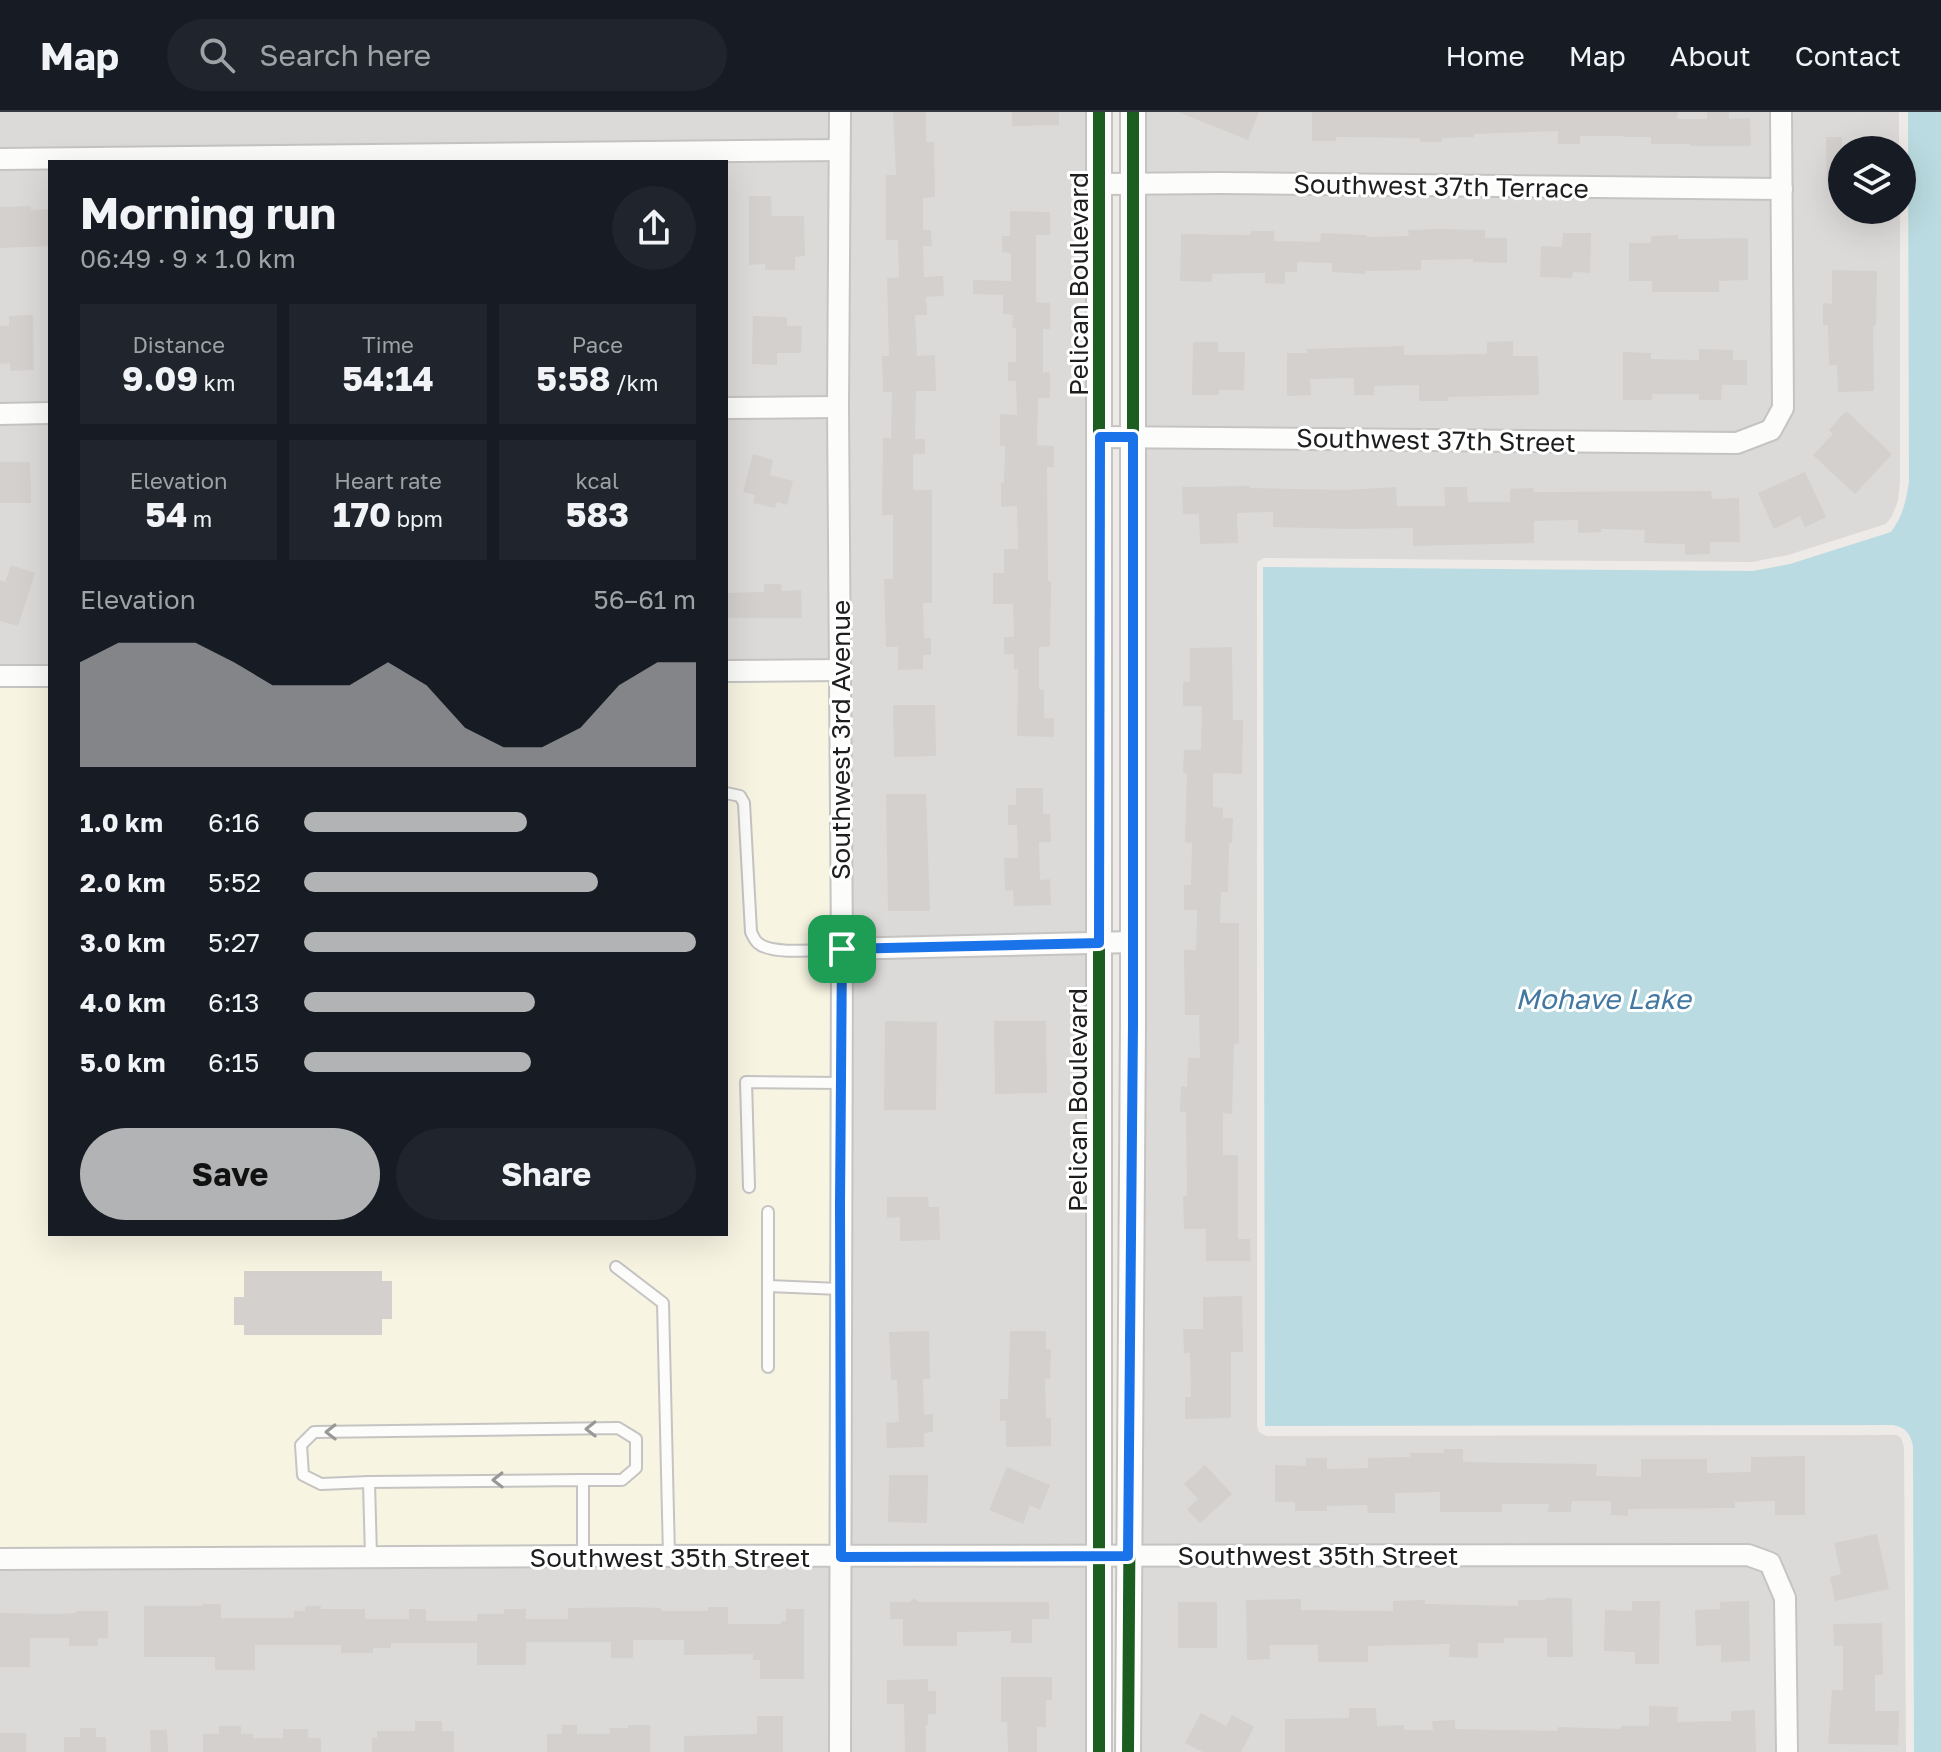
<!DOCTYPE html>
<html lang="en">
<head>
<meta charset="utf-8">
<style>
  body { margin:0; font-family:"Golos Text",sans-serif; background:#20242c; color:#f1f3f6; height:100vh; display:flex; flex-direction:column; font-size:30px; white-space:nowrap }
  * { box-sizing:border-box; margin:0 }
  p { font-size:26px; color:#9ea1a6 }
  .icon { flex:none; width:44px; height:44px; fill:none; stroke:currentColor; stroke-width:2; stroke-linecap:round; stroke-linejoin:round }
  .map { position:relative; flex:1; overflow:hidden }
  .drawer { position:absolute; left:48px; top:48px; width:680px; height:1076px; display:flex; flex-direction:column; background:#171b24; border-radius:0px; box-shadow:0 8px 32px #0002 }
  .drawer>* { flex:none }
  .fabs { position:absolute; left:1828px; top:24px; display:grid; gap:16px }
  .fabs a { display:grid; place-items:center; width:88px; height:88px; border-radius:50%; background:#171b24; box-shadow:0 8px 32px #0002; font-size:40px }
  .pin { position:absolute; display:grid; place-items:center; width:68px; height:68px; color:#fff; margin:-34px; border-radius:16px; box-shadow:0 4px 12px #0006 }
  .round { display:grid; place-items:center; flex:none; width:84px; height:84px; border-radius:42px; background:#20242c }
  .summary { display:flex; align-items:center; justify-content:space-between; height:136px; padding:0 32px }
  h1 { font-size:44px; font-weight:700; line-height:60px }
  .figures { display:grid; grid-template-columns:repeat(3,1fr); gap:12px; height:136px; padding:8px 32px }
  .figures div { display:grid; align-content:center; border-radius:0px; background:#20242c; text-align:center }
  .figures b { font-size:34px; font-weight:700 }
  .figures small { font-size:22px; font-weight:400 }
  .figures p { font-size:22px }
  .chart { height:224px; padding:16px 32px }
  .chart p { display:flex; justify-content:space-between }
  .chart svg { width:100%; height:144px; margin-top:8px; fill:#b2b3b4; opacity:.7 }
  .button { display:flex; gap:16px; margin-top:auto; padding:16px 32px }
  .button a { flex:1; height:92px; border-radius:48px; background:#b2b3b4; color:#111; font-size:32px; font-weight:700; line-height:92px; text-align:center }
  .button a+a { background:#20242c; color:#f1f3f6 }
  ul { padding:0 32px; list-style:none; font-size:26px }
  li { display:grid; grid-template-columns:128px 96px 1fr; align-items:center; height:60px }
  li i { height:20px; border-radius:10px; background:#b2b3b4 }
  header { display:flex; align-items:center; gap:48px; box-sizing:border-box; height:112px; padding:0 40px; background:#171b24; border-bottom:2px solid #363941 }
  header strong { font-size:38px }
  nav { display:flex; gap:44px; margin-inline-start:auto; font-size:28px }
  .search { width:560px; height:72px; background:#20242c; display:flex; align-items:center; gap:20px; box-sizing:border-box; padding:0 28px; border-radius:44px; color:#9ea1a6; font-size:30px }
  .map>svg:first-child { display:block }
</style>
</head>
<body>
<header>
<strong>Map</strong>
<div class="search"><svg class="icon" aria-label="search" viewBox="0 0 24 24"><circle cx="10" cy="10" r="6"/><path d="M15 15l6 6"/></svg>Search here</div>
<nav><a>Home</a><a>Map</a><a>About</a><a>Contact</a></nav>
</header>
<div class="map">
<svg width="1941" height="1640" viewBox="0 0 1941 1640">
  <rect width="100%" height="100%" fill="#edeae7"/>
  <!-- residential -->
  <g fill="#dcdad8">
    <polygon points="0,0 1089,0 1089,1640 0,1640 0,1446 829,1446 726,559 726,50 50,50 50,565 0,565"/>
    <polygon points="1143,0 1899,0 1899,38 1842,38 1842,98 1900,98 1900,369 1898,389 1892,404 1886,412 1788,443 1752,450 1264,446 1257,450 1257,1314 1259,1320 1266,1324 1897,1323 1901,1326 1904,1335 1906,1640 1138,1640"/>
  </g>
  <!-- education -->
  <polygon fill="#f7f4e2" points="840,558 841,1445 0,1448 0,564 50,564 50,1122 726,1122 726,559"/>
  <!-- water -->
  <path fill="#badbe1" d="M 1908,0 L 1941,0 L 1941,1640 L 1914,1640 L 1913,1334 C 1911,1322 1905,1315 1893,1313 L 1265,1314 L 1263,455 L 1753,459 L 1790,452 L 1891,420 C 1903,404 1906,389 1909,370 Z"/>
  <!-- building -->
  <g fill="#d3d0ce">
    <polygon points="893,0 926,0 926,30 934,30 935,85 923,86 923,118 931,118 932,134 923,134 924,165 943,164 944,184 926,185 927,203 915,203 917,244 935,243 936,279 916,279 915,327 925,327 925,342 913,342 913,378 932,378 932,491 923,491 924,526 931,526 931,543 923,543 923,557 898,558 898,535 886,535 884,467 893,467 893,403 882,403 883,326 891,326 892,280 883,280 882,244 889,244 887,166 899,166 898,128 886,128 886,63 896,63"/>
    <polygon points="1012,0 1059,0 1059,13 1012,14"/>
    <polygon points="1178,0 1259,0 1248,28"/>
    <polygon points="1312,0 1678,0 1677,7 1707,7 1707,0 1729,0 1729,7 1750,6 1751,34 1690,34 1690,32 1651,32 1651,25 1623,25 1623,24 1580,24 1580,32 1558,32 1558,19 1474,22 1474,25 1442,26 1442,30 1420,30 1420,26 1336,25 1336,29 1312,29"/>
    <polygon points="1826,25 1842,25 1842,74 1827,74"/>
    <polygon points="749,84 771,84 772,104 804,104 805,144 795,145 795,158 765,158 765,152 749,153"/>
    <polygon points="31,94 31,98 50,97 50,134 0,136 0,95"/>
    <polygon points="1010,99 1050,100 1050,123 1036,123 1036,190 1050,191 1050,217 1043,217 1043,261 1050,260 1050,286 1038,286 1037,333 1054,334 1054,355 1047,355 1048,469 1051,469 1050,534 1039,535 1039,577 1044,578 1044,606 1054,606 1054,625 1017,624 1018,557 1014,557 1014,542 1004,542 1004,525 1014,525 1013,492 993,492 993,461 1004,461 1004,437 1018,437 1017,394 1001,395 1001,371 1004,371 1005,334 1000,334 1000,302 1017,303 1016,269 1008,269 1008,250 1016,250 1016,216 1012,216 1013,203 1003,202 1003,183 973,182 973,168 1011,169 1011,141 1002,140 1002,124 1010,124"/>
    <polygon points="1439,117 1485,118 1485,126 1507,126 1507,151 1473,150 1473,147 1421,148 1421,158 1366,159 1365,162 1332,160 1332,151 1297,150 1297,160 1285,160 1285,172 1265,171 1265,161 1212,162 1212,170 1180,169 1181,122 1250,123 1250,119 1274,119 1274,129 1320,130 1321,121 1367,123 1367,125 1409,124 1408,118"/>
    <polygon points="1563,121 1591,121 1590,161 1573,160 1572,166 1540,165 1541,134 1562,135"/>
    <polygon points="1678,123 1678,127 1748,126 1748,168 1719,169 1719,180 1652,180 1652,169 1629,169 1629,131 1651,131 1651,124"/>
    <polygon points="1832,158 1877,159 1876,214 1873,214 1874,279 1838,280 1837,253 1829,253 1828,213 1823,213 1823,191 1832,192"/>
    <polygon points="33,203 34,258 10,259 10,251 0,252 0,214 9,214 9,204"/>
    <polygon points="753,204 787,205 787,214 802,214 801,241 777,241 777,253 752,252"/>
    <polygon points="1513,229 1513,244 1538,244 1539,283 1448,285 1448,289 1419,289 1419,273 1374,274 1374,283 1354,283 1354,266 1310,267 1311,283 1287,284 1287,241 1307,241 1307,237 1404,234 1404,243 1487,242 1487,230"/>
    <polygon points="1193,230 1218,230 1218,240 1245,240 1244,278 1219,278 1219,283 1192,283"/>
    <polygon points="1699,237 1733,238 1733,248 1747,248 1747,273 1722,273 1721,288 1699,288 1699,282 1652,282 1652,288 1623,288 1623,240 1651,241 1651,247 1699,248"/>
    <polygon points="1846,299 1892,342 1855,382 1813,343 1833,322 1829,318"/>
    <polygon points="753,342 773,348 770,363 793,369 787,393 777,390 775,396 753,391 755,383 743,380"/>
    <polygon points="0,350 30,350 31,391 0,391"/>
    <polygon points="1805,360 1826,405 1805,415 1800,404 1774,417 1758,381"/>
    <polygon points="1250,374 1250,376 1347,378 1396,375 1397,394 1445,394 1444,375 1467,375 1468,390 1510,390 1510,377 1533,376 1534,380 1711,379 1712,387 1739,386 1740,430 1710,430 1710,442 1685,443 1685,432 1644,431 1645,418 1601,417 1602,420 1578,421 1578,408 1534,409 1534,431 1413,434 1413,416 1348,417 1273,415 1273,400 1237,401 1238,431 1200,432 1199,402 1183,402 1182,375"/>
    <polygon points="11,453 35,461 18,514 0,509 0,468 5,470"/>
    <polygon points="764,472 781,472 782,479 801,478 802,506 726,506 726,481 764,480"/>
    <polygon points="1232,535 1233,608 1243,608 1242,662 1213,661 1213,695 1223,696 1223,706 1233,706 1232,731 1229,731 1228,780 1221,780 1220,811 1239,811 1239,932 1234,932 1232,1002 1223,1001 1223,1043 1238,1043 1238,1127 1250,1127 1251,1149 1206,1149 1206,1117 1184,1117 1183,1084 1187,1084 1186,1000 1180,1000 1181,974 1187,975 1188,946 1200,946 1199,903 1185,903 1184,838 1196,838 1197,798 1184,798 1184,773 1191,773 1192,731 1185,730 1187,661 1183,661 1184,638 1201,638 1202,594 1183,594 1183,570 1190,570 1190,536"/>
    <polygon points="893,593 935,593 936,644 894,645"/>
    <polygon points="1016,676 1043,676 1043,702 1050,702 1051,730 1039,730 1040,768 1050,767 1051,793 1014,794 1013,778 1005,779 1004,746 1018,746 1017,713 1008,713 1008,693 1016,693"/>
    <polygon points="886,682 926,682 930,799 888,799"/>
    <polygon points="885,909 937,910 936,998 884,998"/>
    <polygon points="994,909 1046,909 1047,981 995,982"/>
    <polygon points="887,1085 928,1085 929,1095 939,1095 940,1128 900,1129 900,1105 887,1106"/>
    <polygon points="244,1159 382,1159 382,1169 392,1169 392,1207 382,1207 382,1223 244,1223 244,1213 234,1213 234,1185 244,1185"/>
    <polygon points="1242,1184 1243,1240 1231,1240 1231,1306 1185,1307 1185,1285 1191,1285 1190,1241 1184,1241 1183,1217 1203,1217 1203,1185"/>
    <polygon points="929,1219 930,1267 923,1267 924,1303 933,1302 933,1320 924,1321 924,1335 887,1336 886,1311 899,1310 897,1268 891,1268 889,1220"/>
    <polygon points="1010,1219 1046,1219 1046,1237 1051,1237 1050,1267 1045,1267 1046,1306 1051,1306 1051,1334 1006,1335 1006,1309 1000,1309 1000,1287 1008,1287"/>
    <polygon points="1444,1337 1463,1337 1463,1350 1597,1352 1596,1364 1641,1365 1641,1347 1707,1347 1707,1361 1751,1360 1751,1345 1805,1344 1805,1403 1775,1403 1775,1389 1735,1390 1735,1396 1628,1397 1628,1404 1611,1403 1611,1389 1572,1389 1571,1400 1548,1400 1549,1392 1502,1392 1502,1400 1440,1400 1440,1380 1395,1381 1395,1401 1368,1401 1367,1393 1327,1394 1327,1399 1295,1399 1295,1390 1275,1390 1275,1353 1306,1354 1306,1346 1327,1346 1327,1357 1368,1356 1368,1346 1410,1345 1410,1341 1444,1341"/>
    <polygon points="1205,1353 1232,1382 1200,1411 1187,1397 1198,1387 1184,1372"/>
    <polygon points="1007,1355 1050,1373 1040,1398 1030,1393 1023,1412 989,1398"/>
    <polygon points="889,1363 928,1363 927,1411 888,1410"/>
    <polygon points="1877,1422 1889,1477 1835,1489 1830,1465 1841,1462 1834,1431"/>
    <polygon points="914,1486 919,1490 1049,1490 1049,1507 1032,1507 1032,1531 1011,1531 1011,1519 957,1520 957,1534 903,1534 903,1507 890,1507 890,1490 910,1490"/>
    <polygon points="1545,1486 1572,1486 1573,1545 1547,1545 1547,1526 1504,1526 1504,1531 1478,1531 1478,1546 1449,1545 1450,1532 1368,1534 1368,1550 1318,1550 1318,1533 1270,1533 1270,1547 1247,1548 1246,1488 1301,1487 1301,1498 1393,1499 1393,1489 1425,1488 1425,1492 1518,1494 1518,1488 1545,1488"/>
    <polygon points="1632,1489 1660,1489 1659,1552 1635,1552 1635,1540 1604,1539 1605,1498 1632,1499"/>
    <polygon points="1749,1489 1750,1549 1721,1550 1721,1533 1696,1534 1695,1498 1720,1497 1720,1490"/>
    <rect x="1178" y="1490" width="39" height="46"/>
    <polygon points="202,1492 221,1492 221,1506 294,1506 294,1499 305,1499 305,1494 321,1494 321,1497 365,1497 365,1507 409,1507 409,1497 426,1497 426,1509 477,1509 477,1502 504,1502 504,1497 526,1497 526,1507 568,1507 568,1496 634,1495 661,1496 661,1499 708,1499 708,1495 728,1495 728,1512 781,1512 781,1509 786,1509 786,1497 804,1497 804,1567 760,1567 760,1548 753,1548 753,1542 684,1543 684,1528 633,1528 633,1546 611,1546 611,1530 526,1530 526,1553 477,1553 477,1531 391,1531 391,1536 373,1536 373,1541 341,1541 341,1533 255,1533 255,1558 215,1558 215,1545 144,1545 144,1494 202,1494"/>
    <polygon points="76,1499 108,1499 108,1526 98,1526 98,1534 69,1534 69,1526 30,1526 30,1555 0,1555 0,1501 57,1502 76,1501"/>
    <polygon points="1882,1511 1883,1563 1875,1563 1875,1599 1899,1599 1898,1633 1828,1632 1832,1578 1843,1578 1843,1534 1834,1534 1833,1512"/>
    <polygon points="1001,1565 1052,1565 1052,1588 1046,1588 1046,1615 1037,1615 1037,1640 1008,1640 1007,1610 1001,1610"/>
    <polygon points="928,1567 928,1579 936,1579 936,1602 928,1602 928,1613 926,1613 926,1640 905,1640 904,1592 887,1592 887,1568"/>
    <polygon points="1649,1594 1678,1595 1677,1610 1731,1609 1731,1599 1755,1598 1756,1640 1285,1640 1285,1607 1349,1606 1349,1596 1376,1596 1377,1614 1404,1613 1404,1618 1433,1618 1432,1609 1455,1608 1455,1617 1558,1619 1558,1615 1621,1617 1621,1614 1649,1614"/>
    <polygon points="1201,1601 1226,1614 1232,1603 1254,1615 1241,1640 1203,1640 1185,1631"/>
    <polygon points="757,1604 783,1604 783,1640 684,1640 684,1624 757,1622"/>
    <polygon points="415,1609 442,1609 442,1619 454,1619 454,1640 372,1640 372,1626 377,1626 377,1619 415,1619"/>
    <polygon points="562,1613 577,1613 577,1622 610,1622 610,1616 628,1616 628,1613 650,1613 650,1640 547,1640 547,1622 562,1622"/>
    <polygon points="219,1614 241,1614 241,1622 253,1622 253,1626 283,1626 283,1617 308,1617 308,1626 321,1626 321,1640 203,1640 203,1622 219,1622"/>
    <polygon points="80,1616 96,1616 96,1625 106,1625 106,1640 64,1640 64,1625 80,1625"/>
    <polygon points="150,1618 167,1618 168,1640 151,1640"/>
    <rect x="0" y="1621" width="26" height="19"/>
  </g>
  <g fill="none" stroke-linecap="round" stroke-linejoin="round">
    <defs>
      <g id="service">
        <path d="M 726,681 L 740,684 L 744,691 L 751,820 C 753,824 755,829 758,831 C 772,844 823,837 842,837"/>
        <polyline points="749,1075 746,970 840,971"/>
        <polyline points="768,1100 768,1255"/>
        <polyline points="616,1155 663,1191 669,1444"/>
        <polyline points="768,1174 840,1177"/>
        <polyline points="369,1370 321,1372 303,1363 301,1333 314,1320 618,1316 636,1327 636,1356 622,1368 583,1368"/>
        <polyline points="371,1445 369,1370 583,1368 583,1444"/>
      </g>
      <g id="minor">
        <polyline points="0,47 838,38"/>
        <polyline points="1100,72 1221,71 1782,77"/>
        <polyline points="726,296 838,295"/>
        <polyline points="0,302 50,301"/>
        <polyline points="1100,325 1737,331 1771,318 1783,296 1781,0"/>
        <polyline points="726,559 840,558"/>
        <polyline points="0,564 50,564"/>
        <polyline points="842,837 1133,830"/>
        <polyline points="0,1447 583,1444 1748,1443 1770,1451 1785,1486 1787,1640"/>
        <polyline points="840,1640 842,837 838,295 840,0"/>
      </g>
      <g id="tertiary">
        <polyline points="1099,0 1099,1640"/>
        <polyline points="1128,1640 1133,912 1133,0"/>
      </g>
    </defs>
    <!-- service casing -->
    <use href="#service" stroke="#c5c4c3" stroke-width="14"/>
    <!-- minor casing -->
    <use href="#minor" stroke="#c5c4c3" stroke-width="24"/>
    <!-- tertiary casing -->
    <use href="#tertiary" stroke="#c5c4c3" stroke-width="28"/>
    <!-- service -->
    <use href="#service" stroke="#fcfcfb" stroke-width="10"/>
    <!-- minor -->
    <use href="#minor" stroke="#fcfcfb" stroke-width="20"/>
    <!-- tertiary -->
    <use href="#tertiary" stroke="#fcfcfb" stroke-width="24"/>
    <defs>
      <g id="cycleway">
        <polyline points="1099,0 1099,1640"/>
        <polyline points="1128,1640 1133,912 1133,0"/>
      </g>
    </defs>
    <!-- cycleway casing -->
    <use href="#cycleway" stroke="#fff" stroke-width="17"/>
    <!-- cycleway -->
    <use href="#cycleway" stroke="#1b5e20" stroke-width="12"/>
  </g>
  <!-- one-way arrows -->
  <defs><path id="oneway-chevron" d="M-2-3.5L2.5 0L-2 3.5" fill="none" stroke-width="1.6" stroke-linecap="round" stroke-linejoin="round" transform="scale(2)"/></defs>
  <g stroke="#989898">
    <use href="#oneway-chevron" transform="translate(591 1317) rotate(179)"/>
    <use href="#oneway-chevron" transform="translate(331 1320) rotate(179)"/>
    <use href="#oneway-chevron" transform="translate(498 1368) rotate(179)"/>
  </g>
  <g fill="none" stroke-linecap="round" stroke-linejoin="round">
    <defs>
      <polygon id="route" points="1100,325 1133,325 1133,912 1128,1444 841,1445 840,1093 842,837 1099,831"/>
    </defs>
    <!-- route casing -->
    <use href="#route" stroke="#fff" stroke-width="16"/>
    <!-- route -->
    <use href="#route" stroke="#1a73e8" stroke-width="10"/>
  </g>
  <g text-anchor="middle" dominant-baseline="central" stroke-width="6" stroke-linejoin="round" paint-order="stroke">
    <!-- street labels -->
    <g font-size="26" fill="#1e1e1e" stroke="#fff">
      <text transform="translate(1441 74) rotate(1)">Southwest 37th Terrace</text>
      <text transform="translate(1078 172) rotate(-90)">Pelican Boulevard</text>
      <text transform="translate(1436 328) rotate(1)">Southwest 37th Street</text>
      <text transform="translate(840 628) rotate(-90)">Southwest 3rd Avenue</text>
      <text transform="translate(1077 988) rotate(-90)">Pelican Boulevard</text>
      <text x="1318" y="1443">Southwest 35th Street</text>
      <text x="670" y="1445">Southwest 35th Street</text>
    </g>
    <!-- water labels -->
    <g font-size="28" font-style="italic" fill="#4278a1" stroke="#fff">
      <text x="1603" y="886">Mohave Lake</text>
    </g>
  </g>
</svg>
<div class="fabs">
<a><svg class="icon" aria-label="layers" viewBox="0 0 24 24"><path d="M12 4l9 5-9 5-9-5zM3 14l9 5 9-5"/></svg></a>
</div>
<div class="pin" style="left:842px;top:837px;background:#1e9e55"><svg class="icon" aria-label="arrive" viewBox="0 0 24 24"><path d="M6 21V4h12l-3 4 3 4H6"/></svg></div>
<section class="drawer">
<div class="summary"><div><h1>Morning run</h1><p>06:49 · 9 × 1.0 km</p></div><a class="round"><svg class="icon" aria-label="share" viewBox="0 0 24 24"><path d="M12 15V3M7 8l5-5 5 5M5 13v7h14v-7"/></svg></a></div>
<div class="figures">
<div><p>Distance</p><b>9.09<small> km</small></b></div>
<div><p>Time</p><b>54:14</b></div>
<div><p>Pace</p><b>5:58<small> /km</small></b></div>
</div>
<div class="figures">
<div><p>Elevation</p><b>54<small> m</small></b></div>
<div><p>Heart rate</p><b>170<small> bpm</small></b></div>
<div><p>kcal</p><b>583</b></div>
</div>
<div class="chart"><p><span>Elevation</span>56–61 m</p>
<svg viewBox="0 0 160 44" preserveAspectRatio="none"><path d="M0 44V12L10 6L20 6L30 6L40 12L50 19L60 19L70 19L80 12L90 19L100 32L110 38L120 38L130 32L140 19L150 12L160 12V44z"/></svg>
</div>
<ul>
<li><b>1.0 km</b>6:16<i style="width:57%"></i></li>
<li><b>2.0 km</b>5:52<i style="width:75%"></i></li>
<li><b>3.0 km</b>5:27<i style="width:100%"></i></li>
<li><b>4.0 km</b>6:13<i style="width:59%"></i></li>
<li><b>5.0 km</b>6:15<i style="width:58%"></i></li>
</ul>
<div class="button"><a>Save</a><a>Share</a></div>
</section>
</div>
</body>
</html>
